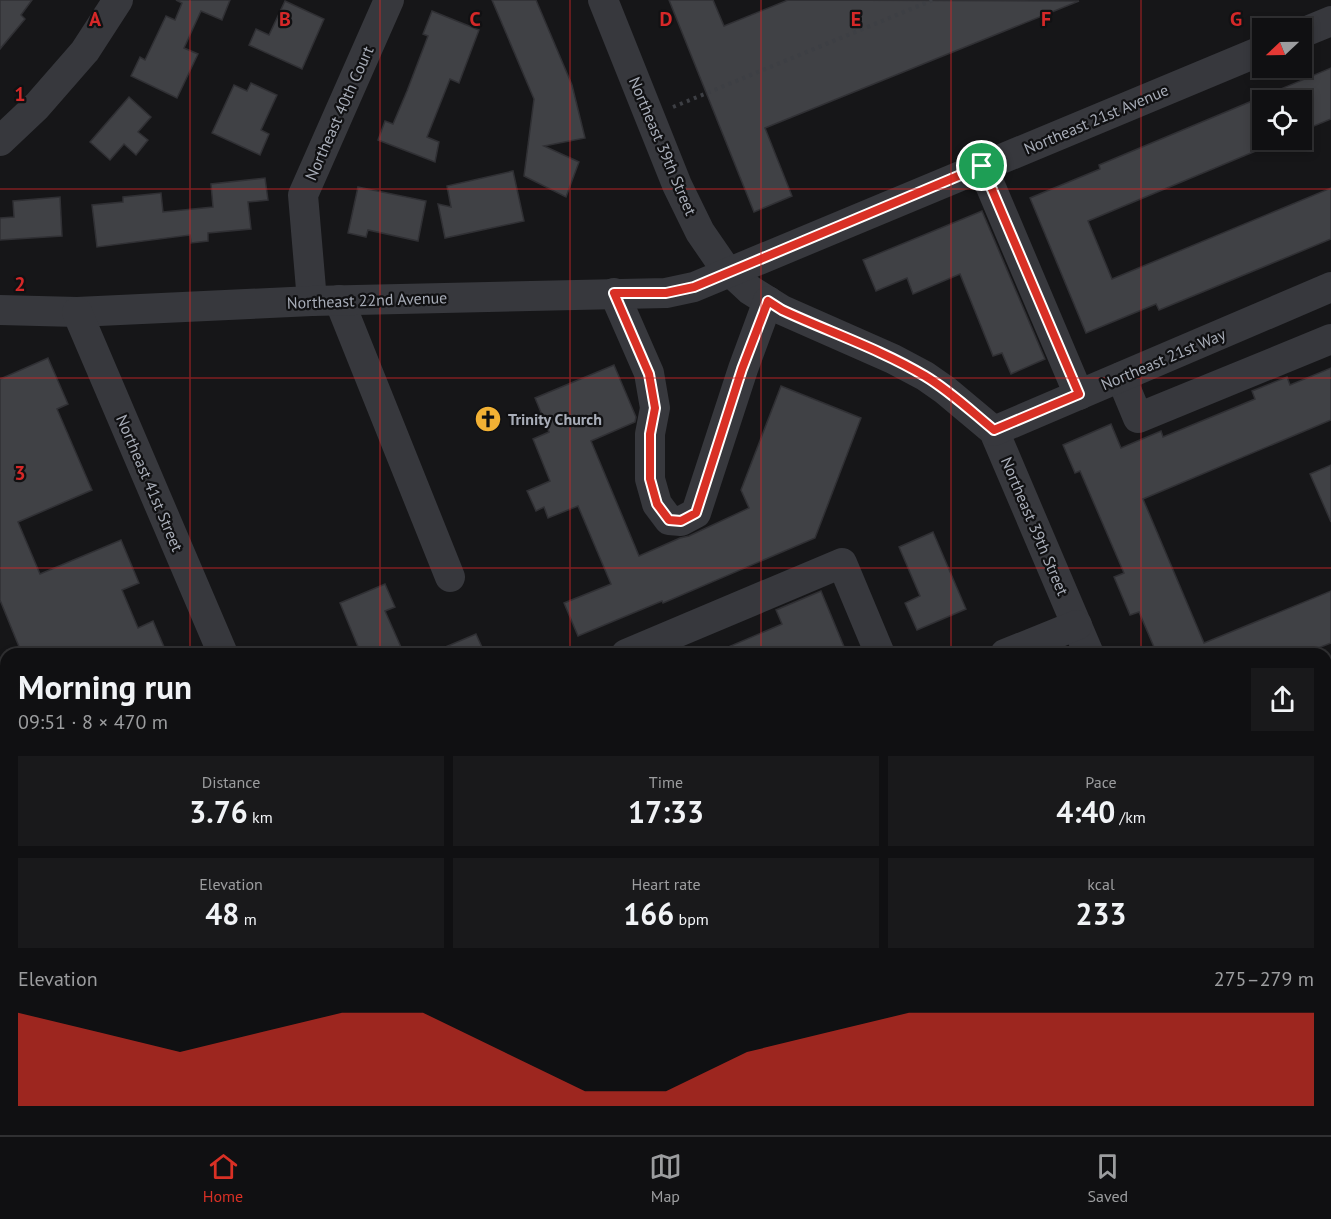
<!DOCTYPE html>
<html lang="en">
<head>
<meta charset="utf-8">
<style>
  body { margin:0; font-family:"PT Sans",sans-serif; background:#19191b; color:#f1f3f6; height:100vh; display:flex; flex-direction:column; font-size:22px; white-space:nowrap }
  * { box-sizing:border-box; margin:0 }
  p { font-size:20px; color:#9c9d9f }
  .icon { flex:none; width:33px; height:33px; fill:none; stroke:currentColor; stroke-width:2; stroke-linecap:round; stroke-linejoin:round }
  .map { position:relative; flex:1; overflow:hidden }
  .sheet { position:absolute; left:0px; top:648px; width:1332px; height:488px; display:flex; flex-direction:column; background:#101012; border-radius:18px 18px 0 0; box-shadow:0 3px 9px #0003,0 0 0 2px #303032 }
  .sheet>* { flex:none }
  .needle { width:39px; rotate:248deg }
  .tools { position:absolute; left:1252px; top:18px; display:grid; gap:12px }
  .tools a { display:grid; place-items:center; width:60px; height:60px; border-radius:0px; background:#101012; box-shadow:0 3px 9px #0003,0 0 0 2px #303032; font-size:30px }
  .pin { position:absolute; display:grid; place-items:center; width:51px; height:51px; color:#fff; margin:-26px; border:3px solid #fff; border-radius:50%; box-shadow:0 2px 6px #0007 }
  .round { display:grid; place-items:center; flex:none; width:63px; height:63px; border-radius:0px; background:#19191b }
  .overview { display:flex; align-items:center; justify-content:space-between; height:102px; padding:0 18px }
  h1 { font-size:33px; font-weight:600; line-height:45px }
  .stats { display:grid; grid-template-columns:repeat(3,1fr); gap:9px; height:102px; padding:6px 18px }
  .stats div { display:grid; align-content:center; border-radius:0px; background:#19191b; text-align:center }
  .stats b { font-size:30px; font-weight:600 }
  .stats small { font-size:16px; font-weight:400 }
  .stats p { font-size:16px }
  .chart { height:168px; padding:12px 18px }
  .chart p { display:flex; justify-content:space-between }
  .chart svg { width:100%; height:108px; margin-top:6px; fill:#d93025; opacity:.7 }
  .tabs { display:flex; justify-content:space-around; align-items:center; height:84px; border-top:2px solid #303032; background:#101012; font-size:16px; color:#9c9d9f }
  .tabs a { display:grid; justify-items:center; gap:3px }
  .tabs .selected { color:#d93025 }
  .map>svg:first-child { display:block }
</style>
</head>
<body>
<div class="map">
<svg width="1331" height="1135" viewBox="0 0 1331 1135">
  <rect width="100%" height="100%" fill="#161618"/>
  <!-- built -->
  <polygon fill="#222225" points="1082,1130 1273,1130 1275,1135 1075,1135 1083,1133"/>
  <!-- building -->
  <g fill="#404145" stroke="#303034" stroke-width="1.5">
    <polygon points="0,0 32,0 21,15 25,19 0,49"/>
    <polygon points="176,0 230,0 222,20 201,11 184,48 198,54 177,98 131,76 140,57 145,60 166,16 175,20 182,3"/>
    <polygon points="492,0 536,0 572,85 585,138 544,146 579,162 566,197 524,176 534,99"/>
    <polygon points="669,0 713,0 724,26 788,0 1079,1 765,128 792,196 754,212"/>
    <polygon points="285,1 324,19 302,69 249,45 256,29 269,35"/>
    <polygon points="432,11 479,30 459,83 450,79 427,137 439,142 435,162 378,140 385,121 393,124 407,91 428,36 423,34"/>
    <polygon points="1331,68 1331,119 1302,131 1302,100 1263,100 1263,148 1088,221 1112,279 1331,188 1331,239 1159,310 1156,304 1086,333 1030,198 1100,169 1099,165"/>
    <polygon points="251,83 277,95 261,130 269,134 260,155 212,133 234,85 247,91"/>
    <polygon points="129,97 151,117 138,132 148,140 136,155 124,144 110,160 90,142"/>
    <polygon points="513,171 524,221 445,238 438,204 451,207 447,186"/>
    <polygon points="265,178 268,200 248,202 251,229 208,233 208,241 191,243 190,235 97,247 92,205 123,202 123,197 161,193 163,212 213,207 211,184"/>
    <polygon points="358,187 426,201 418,241 368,230 366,237 348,233"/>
    <polygon points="60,197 62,236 0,240 0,218 14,217 13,201"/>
    <polygon points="982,211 1045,359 1011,374 1002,353 993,356 960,274 913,294 907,278 876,291 863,260"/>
    <polygon points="48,358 68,404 57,409 92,490 18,522 40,574 121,540 139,583 122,590 138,628 153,621 167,654 22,654 0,600 0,379"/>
    <polygon points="614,365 636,417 635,422 591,441 639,556 680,538 689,536 749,508 741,490 781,386 861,418 815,538 663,603 662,601 578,636 564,603 611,584 578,506 548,518 544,507 536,511 527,491 550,481 533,439 549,432 535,398"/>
    <polygon points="1331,368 1331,420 1143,499 1204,643 1331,591 1331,643 1303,654 1157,654 1139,612 1130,615 1114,577 1124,573 1080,471 1075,473 1063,445 1111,424 1121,448 1161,431 1163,437 1255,399 1252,391 1287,377 1290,385"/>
    <polygon points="1331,465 1331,522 1310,474"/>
    <polygon points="933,532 966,609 917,630 905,603 920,596 899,547"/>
    <polygon points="385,584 395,607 385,611 404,654 361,654 340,603"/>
    <polygon points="821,591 847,654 712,654 782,624 776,610"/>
    <polygon points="476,634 485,654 429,654"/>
  </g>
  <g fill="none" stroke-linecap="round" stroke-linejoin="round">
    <!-- path -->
    <polyline stroke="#3d3f44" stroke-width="4" stroke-dasharray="3 4.5" stroke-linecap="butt" points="673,107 933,0"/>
    <!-- minor -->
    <g stroke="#37383d" stroke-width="30">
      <polyline points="603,0 677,185 700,232 722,264 750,290 782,310 893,359 925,376 945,390 994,431 1089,654"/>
      <polyline points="1302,33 1331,21"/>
      <polyline points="0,141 37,106 85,51 118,0"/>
      <polyline points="982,166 1079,395"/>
      <polyline points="614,293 649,373 655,408 650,434 650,479 657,504 669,520 681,521 696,513 743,369 768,301"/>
      <polyline points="339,300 450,577"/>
      <polyline points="312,301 303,195 389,0"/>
      <polyline points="0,310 77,312 312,301 666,293 694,287 1263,50"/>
      <polyline points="77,312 223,654"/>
      <polyline points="1121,377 1138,418 1331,339"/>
      <polyline points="994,431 1331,287"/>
      <polyline points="626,654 842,563 880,654"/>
      <polyline points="1005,654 1077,625"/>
      <polyline points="1326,689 1331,687"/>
      <polyline points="1326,715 1331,713"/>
      <polyline points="0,726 0,743"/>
      <polyline points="0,766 6,763"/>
      <polyline points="0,808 6,824"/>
      <polyline points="1326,867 1331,879"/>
      <polyline points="362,1130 363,1135"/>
      <polyline points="651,1130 653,1135"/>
      <polyline points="1289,1130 1291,1135"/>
      <polyline points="99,1135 112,1130"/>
      <polyline points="297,1135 298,1130"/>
    </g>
    <!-- major -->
    <g stroke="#53555c" stroke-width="33">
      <polyline points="1326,989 1331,987"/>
      <polyline points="1326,1042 1331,1041"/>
      <polyline points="768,1135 789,1130"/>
      <polyline points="978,1135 998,1130"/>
    </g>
  </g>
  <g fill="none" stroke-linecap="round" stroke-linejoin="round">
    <defs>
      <path id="route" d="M 982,166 L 1079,394 L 994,430 C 972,412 950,391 925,376 C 880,349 829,332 782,310 L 768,301 L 742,369 L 696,513 L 681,521 L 669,520 L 657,504 L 650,479 L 650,434 L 655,408 L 649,374 L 614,293 L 666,293 L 694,287 Z"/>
    </defs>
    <!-- route casing -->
    <use href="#route" stroke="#fff" stroke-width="12"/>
    <!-- route -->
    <use href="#route" stroke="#d93025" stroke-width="8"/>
  </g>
  <!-- grid -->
  <path fill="none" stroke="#d62828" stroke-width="1.5" stroke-opacity="0.55" d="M 190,0 L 190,654M 380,0 L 380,654M 570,0 L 570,654M 761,0 L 761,654M 951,0 L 951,654M 1141,0 L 1141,654M 0,189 L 1331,189M 0,378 L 1331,378M 0,568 L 1331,568M 0,757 L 6,757M 1326,757 L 1331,757M 0,946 L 6,946M 1326,946 L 1331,946M 190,1130 L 190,1135M 380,1130 L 380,1135M 570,1130 L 570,1135M 761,1130 L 761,1135M 951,1130 L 951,1135M 1141,1130 L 1141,1135"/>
  <!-- icons -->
  <defs>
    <symbol id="church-disc" viewBox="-11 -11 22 22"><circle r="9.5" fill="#f2b134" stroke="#111113"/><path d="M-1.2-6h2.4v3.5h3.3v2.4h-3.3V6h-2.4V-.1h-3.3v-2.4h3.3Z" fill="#111"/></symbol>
  </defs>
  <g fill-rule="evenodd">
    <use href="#church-disc" x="473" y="404" width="30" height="30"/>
  </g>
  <g text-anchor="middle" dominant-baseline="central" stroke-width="4.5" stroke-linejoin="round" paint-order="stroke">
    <!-- street labels -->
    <g font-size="16" fill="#a8adb8" stroke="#111113">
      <text transform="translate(339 113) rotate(-66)">Northeast 40th Court</text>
      <text transform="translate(1096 119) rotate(-23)">Northeast 21st Avenue</text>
      <text transform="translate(663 146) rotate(67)">Northeast 39th Street</text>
      <text transform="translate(367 300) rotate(-2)">Northeast 22nd Avenue</text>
      <text transform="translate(1163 359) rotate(-23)">Northeast 21st Way</text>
      <text transform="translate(150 483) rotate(67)">Northeast 41st Street</text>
      <text transform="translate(1035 526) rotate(67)">Northeast 39th Street</text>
    </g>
    <!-- poi labels -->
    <g font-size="16" font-weight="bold" fill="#a8adb8" stroke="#111113" text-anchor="start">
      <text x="508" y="419">Trinity Church</text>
    </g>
  </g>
  <g font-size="20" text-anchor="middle" font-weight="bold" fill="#d62828" stroke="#111113" stroke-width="4.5" stroke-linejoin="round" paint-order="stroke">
    <text x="95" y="26">A</text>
    <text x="285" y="26">B</text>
    <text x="475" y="26">C</text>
    <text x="666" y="26">D</text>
    <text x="856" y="26">E</text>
    <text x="1046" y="26">F</text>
    <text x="1236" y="26">G</text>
    <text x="20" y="101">1</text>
    <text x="20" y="291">2</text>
    <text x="20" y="480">3</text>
  </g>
</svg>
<div class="tools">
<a><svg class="needle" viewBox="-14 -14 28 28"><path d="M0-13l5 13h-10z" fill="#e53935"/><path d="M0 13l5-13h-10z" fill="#9c9d9f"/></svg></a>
<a><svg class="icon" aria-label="locate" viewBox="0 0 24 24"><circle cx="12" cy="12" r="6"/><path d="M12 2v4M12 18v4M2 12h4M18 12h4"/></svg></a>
</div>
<div class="pin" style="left:982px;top:166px;background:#1e9e55"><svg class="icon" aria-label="arrive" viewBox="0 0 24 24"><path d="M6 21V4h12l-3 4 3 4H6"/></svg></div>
<section class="sheet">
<div class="overview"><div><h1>Morning run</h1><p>09:51 · 8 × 470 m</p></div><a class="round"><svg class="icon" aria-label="share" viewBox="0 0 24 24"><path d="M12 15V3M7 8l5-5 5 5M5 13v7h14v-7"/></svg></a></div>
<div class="stats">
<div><p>Distance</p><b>3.76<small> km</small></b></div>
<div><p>Time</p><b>17:33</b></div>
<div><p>Pace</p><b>4:40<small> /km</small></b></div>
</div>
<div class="stats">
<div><p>Elevation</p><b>48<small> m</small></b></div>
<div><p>Heart rate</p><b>166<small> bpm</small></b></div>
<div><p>kcal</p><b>233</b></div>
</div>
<div class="chart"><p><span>Elevation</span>275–279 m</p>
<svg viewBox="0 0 160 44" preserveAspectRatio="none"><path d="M0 44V6L10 14L20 22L30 14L40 6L50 6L60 22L70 38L80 38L90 22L100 14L110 6L120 6L130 6L140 6L150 6L160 6V44z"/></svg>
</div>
</section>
</div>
<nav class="tabs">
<a class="selected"><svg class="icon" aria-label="home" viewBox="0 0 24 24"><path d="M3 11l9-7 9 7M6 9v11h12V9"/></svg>Home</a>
<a><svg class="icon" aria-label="map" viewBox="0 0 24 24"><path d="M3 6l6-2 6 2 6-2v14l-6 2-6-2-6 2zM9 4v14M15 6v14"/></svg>Map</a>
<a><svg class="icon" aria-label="saved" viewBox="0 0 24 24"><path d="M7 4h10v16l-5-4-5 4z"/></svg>Saved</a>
</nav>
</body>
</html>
